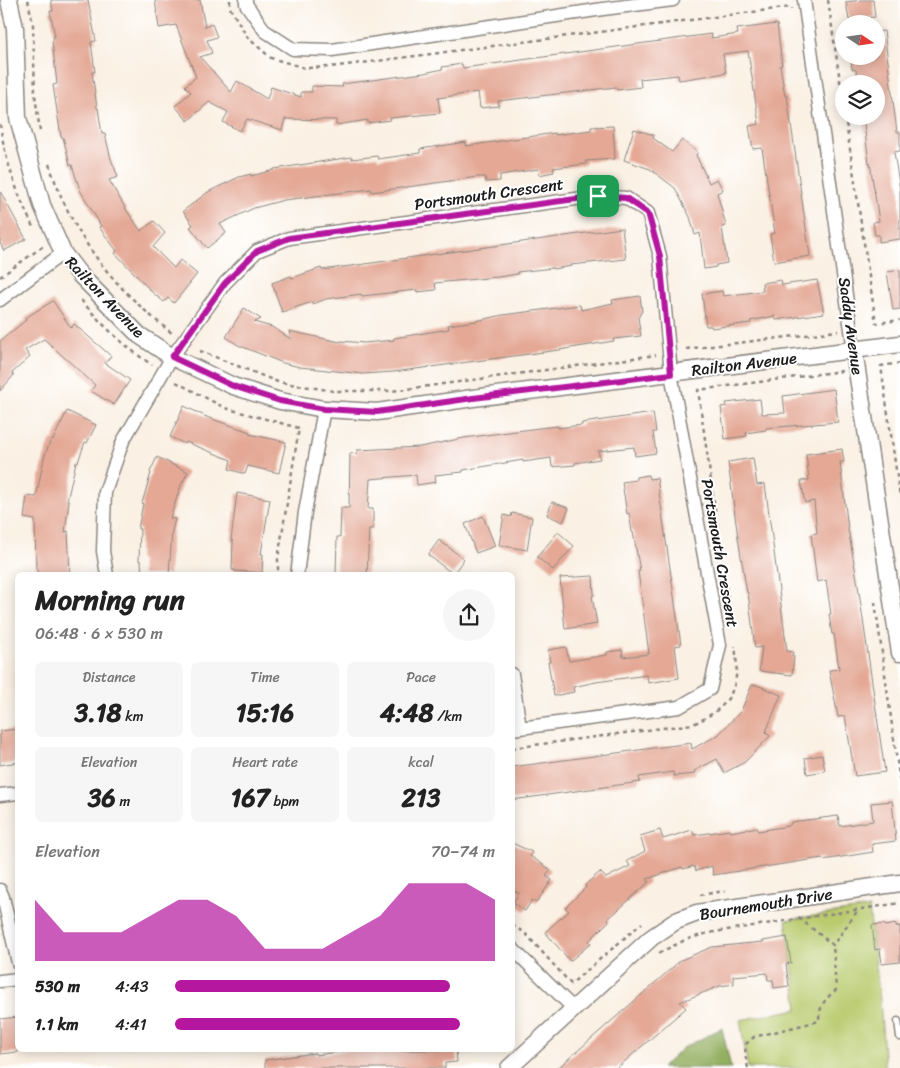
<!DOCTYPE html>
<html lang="en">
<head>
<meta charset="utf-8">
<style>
  body { margin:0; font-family:Sriracha,sans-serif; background:#f6f6f6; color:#222; height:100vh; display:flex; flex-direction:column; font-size:19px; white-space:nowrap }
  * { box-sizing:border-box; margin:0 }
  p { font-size:16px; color:#767676 }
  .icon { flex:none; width:28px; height:28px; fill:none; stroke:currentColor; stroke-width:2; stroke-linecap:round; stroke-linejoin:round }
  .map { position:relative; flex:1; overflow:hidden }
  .side { position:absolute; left:15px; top:572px; width:500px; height:480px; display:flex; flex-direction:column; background:#fff; border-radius:8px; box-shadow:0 2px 12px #0003 }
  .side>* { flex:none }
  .needle { width:32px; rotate:103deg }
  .controls { position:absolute; left:835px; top:15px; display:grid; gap:10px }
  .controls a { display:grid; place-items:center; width:50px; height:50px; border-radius:50%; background:#fff; box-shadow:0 2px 12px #0003; font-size:25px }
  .pin { position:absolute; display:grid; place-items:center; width:42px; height:42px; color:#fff; margin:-21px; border-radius:10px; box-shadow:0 2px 8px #0006 }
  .round { display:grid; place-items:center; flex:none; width:52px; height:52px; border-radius:26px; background:#f6f6f6 }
  .summary { display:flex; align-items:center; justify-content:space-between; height:85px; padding:0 20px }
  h1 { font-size:28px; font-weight:700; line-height:38px }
  .metrics { display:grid; grid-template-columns:repeat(3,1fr); gap:8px; height:85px; padding:5px 20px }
  .metrics div { display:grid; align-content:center; border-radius:8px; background:#f6f6f6; text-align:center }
  .metrics b { font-size:25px; font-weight:700 }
  .metrics small { font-size:14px; font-weight:400 }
  .metrics p { font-size:14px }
  .chart { height:140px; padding:10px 20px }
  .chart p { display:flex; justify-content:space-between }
  .chart svg { width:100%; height:90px; margin-top:5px; fill:#b5179e; opacity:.7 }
  ul { padding:0 20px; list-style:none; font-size:16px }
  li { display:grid; grid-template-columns:80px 60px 1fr; align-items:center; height:38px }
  li i { height:12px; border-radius:6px; background:#b5179e }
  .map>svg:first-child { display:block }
</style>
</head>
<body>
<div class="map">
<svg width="900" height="1068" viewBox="0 0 900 1068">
  <rect width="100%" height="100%" fill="#fff"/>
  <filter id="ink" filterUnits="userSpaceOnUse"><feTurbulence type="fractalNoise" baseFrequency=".02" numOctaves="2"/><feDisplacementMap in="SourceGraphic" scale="10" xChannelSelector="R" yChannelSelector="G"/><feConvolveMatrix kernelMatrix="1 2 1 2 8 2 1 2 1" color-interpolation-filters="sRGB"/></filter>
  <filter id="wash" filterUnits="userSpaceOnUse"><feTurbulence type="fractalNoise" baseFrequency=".0096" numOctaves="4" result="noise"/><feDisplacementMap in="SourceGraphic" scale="20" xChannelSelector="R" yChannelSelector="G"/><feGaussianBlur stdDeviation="1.12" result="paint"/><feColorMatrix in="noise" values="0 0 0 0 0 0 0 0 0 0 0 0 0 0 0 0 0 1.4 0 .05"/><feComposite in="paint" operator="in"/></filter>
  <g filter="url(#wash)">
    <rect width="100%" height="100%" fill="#faf0e3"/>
    <!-- green -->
    <polygon fill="#bacb6e" stroke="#6b7445" points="869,908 880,1000 885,1068 748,1068 740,1020 798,1009 786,920"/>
    <!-- forest -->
    <polygon fill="#93af61" stroke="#58663e" points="722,1028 731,1068 661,1068 683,1048"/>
    <g id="blocks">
      <!-- building -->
      <g fill="#e4a895">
        <polygon points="51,0 88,0 96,41 91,42 95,72 92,72 97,108 98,108 102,134 105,134 111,159 118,177 109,180 127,211 141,231 154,221 165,233 153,247 174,268 180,260 197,274 174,303 168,298 164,302 153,293 115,253 117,251 99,227 101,226 80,190 72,165 70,165 63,137 61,137 53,85 57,84 52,41 54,40 53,36 55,36 50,11 53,11"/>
        <polygon points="155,0 200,0 205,27 212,24 217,37 207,40 212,53 200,57 231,92 237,81 267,99 271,87 301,97 301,92 312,92 312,86 343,87 342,84 424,73 443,69 442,67 462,64 463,68 711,34 712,38 738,34 737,29 777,24 782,65 780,65 785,96 787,96 810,256 774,262 770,234 775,233 762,148 753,149 749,126 759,124 748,51 723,54 726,73 679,80 678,75 640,79 641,87 617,90 616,87 498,101 499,106 480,108 478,92 438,98 440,113 390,118 390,120 368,123 368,120 336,125 336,120 285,119 282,130 247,119 240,131 223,122 228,112 209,102 188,121 175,106 191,92 185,86 196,77 176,25 159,28"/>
        <polygon points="861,0 873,0 875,17 849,20 846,2"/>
        <polygon points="884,31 897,132 900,132 900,151 894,152 900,190 900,239 879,242 879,235 875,235 873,222 879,221 870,163 869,163 863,116 876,116 876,84 858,84 856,70 852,69 851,56 876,56 876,32"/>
        <polygon points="613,126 615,159 586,161 586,164 553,168 554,172 539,175 538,169 500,175 500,181 486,182 485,177 478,177 372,192 371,189 284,200 254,208 220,224 226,233 207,248 190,227 193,225 183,211 208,192 239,177 251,174 251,176 274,170 274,169 352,157 352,159 377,156 378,159 420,153 420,149 447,145 466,142 466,146 555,133 555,135 591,130 591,127"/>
        <polygon points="634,129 654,135 653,138 672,152 682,140 698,152 696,155 709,183 717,179 723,190 717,193 726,226 722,227 727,263 716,265 716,267 704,269 700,233 695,235 690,217 675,188 650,169 624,160"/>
        <polygon points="0,191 26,239 4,251 0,243"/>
        <polygon points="622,228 626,259 571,265 572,266 553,269 553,268 517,272 518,274 498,277 435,283 436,290 417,292 417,290 389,293 362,296 361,294 326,299 313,304 312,302 282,312 272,283 291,276 292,278 321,268 322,270"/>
        <polygon points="900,270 900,309 893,310 887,272"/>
        <polygon points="781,280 782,285 817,280 824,313 776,320 775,316 750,321 751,323 712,328 711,326 706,326 702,294 722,291 723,296 763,291 762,283"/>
        <polygon points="640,296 642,311 638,318 641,336 613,339 614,341 559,350 393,372 363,374 300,367 283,363 238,345 226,337 244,308 261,319 254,322 272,327 291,339 289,331 340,342 341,341 364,343 394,340 394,338 449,329 448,325 476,321 503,315 580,305 581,310 613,303 612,300"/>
        <polygon points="53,301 71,328 74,324 111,356 105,363 130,380 114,405 91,391 95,385 44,339 25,350 30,357 12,373 14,375 0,391 0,341 26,320 25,318"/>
        <polygon points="834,389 838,422 766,428 766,430 746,433 747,436 725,439 721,407 727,406 726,403 760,399 762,414 785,413 783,396"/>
        <polygon points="184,406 209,418 250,432 249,434 286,442 279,473 248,466 245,474 229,469 231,460 186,442 185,444 170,437"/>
        <polygon points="67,411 96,425 87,443 85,442 78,462 76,462 67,501 69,501 65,532 68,531 70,575 38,575 37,569 36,569 35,520 24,518 27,496 36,497 44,458 51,439 53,440"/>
        <polygon points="653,413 656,432 653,432 656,453 635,456 634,447 598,451 600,459 575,463 575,465 552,467 551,458 523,462 523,460 463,470 463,472 435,475 436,482 417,485 416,475 370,479 368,509 373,509 373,529 369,529 367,575 336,575 337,537 340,537 341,508 349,508 350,453 357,454 357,450 420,447 464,438 539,428 558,426 558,428 582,425 582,423"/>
        <polygon points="842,449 844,462 840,462 848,529 858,585 885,772 855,776 845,716 838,717 829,670 839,669 834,634 832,634 829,614 831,614 826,580 817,582 811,534 817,533 814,501 805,503 801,481 809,480 806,454"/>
        <polygon points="157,457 188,472 181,485 170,518 175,519 172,531 169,575 142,575 141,561 139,561 140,529 138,529 143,504 142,503 151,473 150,472"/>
        <polygon points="753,458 757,485 765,484 787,651 793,652 792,656 794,656 792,675 759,671 762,647 755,648 748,593 747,593 738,538 728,462"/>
        <polygon points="648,475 649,479 657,478 681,645 675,646 679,678 648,683 647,675 596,682 573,687 574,692 554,696 548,662 550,662 548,650 566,647 569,661 607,655 607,652 622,650 623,657 649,654 638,571 640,571 633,532 632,532 629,513 627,514 622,482 636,480 636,477"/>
        <polygon points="237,493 270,499 261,554 263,554 262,573 235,571 235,570 232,570 233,541 231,540"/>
        <polygon points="552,502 569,508 563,522 547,515"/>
        <polygon points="512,513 532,517 527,550 499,545 504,515 511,517"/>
        <polygon points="483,516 495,546 476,553 465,524"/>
        <polygon points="558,532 574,546 553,570 537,557"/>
        <polygon points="439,540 464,559 453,574 428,555"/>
        <polygon points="593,576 594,595 592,596 597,624 565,629 560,578"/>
        <polygon points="752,685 757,685 781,695 766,732 770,736 745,762 724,773 717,759 694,771 695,774 674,776 673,772 639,777 640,782 512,800 512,767 691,743 692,749 718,735 741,711"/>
        <polygon points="18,729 18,762 0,765 0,731"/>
        <polygon points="822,755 825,771 807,774 805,758"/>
        <polygon points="892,801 896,841 872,844 873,852 823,860 822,858 713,875 712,866 696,871 694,866 683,869 682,867 647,879 649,882 608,919 609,921 589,941 591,943 570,961 545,932 569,911 565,908 586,887 585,885 600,872 606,878 630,866 627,861 645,851 640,836 660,830 663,839 692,830 694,835 730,830 731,832 757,827 758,831 788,826 791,824 791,822 838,816 840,826 873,821 871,803"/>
        <polygon points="512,843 532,852 530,856 551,870 546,876 552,880 536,903 532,900 525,911 513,903 519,893 512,890"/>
        <polygon points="884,924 885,926 896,924 896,927 900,926 900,962 882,964 880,949 875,950 872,925"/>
        <polygon points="787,937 791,963 786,964 789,986 774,988 773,980 768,980 767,973 733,976 734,984 720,986 680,1002 686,1008 617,1068 558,1068 681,960 712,947 763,942 763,941"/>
        <polygon points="18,1017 18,1052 0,1054 0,1019"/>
        <polygon points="352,1050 456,1050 457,1062 445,1063 445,1068 265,1068 265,1060 315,1053 316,1055"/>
      </g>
    </g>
  </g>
  <g filter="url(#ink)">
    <use href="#blocks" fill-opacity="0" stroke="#8b8680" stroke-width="1"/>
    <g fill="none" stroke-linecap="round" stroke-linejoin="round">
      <defs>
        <polyline id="service" points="898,1021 900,1037"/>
        <g id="minor">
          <polyline points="246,0 246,4 265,31 293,49 332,50 603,9 673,0"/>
          <polyline points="804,0 854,351"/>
          <polyline points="0,300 63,253"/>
          <polyline points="107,575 103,551 105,492 123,441 172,357 225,283 257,251 289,238 598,196 626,198 648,213 660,256 671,373 720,645 710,689 679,707 512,729"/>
          <polyline points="297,575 305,512 324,409"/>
          <polyline points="512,674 520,728"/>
          <polyline points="0,795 18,793"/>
          <polyline points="0,890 3,897 18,963"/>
          <polyline points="512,948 573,1008"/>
          <polyline points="0,981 18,979"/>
        </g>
        <g id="tertiary">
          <polyline points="9,0 15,28 18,118 42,205 63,253 80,275 139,335 172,357 233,386 280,401 324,409 377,412 473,398 900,344"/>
          <polyline points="854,351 900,653"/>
          <polyline points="509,1068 651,938 676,921 697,913 900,883"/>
        </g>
      </defs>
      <!-- service casing -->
      <use href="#service" stroke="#8b8680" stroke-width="9"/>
      <!-- minor casing -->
      <use href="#minor" stroke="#8b8680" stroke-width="15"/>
      <!-- tertiary casing -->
      <use href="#tertiary" stroke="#8b8680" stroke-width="19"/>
      <!-- path -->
      <g stroke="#8b8680" stroke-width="2.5" stroke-dasharray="4 4" stroke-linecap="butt">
        <polyline points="28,0 33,25 35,95 40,132"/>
        <polyline points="230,0 230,8 248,38 271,58 305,68 331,67 791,7 791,9"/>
        <polyline points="828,0 844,108"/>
        <polyline points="845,116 876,323 900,320"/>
        <path d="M 0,124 C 5,161 18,196 34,229"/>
        <path d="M 49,164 C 73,238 113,287 173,334"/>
        <polyline points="0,277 42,247 41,246"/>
        <path d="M 81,300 C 103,326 124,346 152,365"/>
        <polyline points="686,349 838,331"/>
        <polyline points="200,351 278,382 334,391 392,391 656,355"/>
        <polyline points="900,363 881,366 900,497"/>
        <polyline points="176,382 225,408 299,428 278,559 278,575"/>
        <polyline points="875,602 900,783"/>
        <polyline points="730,614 698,390 842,371"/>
        <path d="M 512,748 L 693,724 C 731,707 741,688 735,646"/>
        <polyline points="700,895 725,891"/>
        <polyline points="799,918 833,945 858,910"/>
        <polyline points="512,925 525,933 571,984 642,923"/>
        <polyline points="659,953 685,940 708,933 900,903"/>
        <path d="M 748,1068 L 745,1054 L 746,1044 L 754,1037 L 819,1021 C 819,1006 825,999 836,990 L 833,945"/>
      </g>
      <!-- service -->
      <use href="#service" stroke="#fff" stroke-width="6"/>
      <!-- minor -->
      <use href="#minor" stroke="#fff" stroke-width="12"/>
      <!-- tertiary -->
      <use href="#tertiary" stroke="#fff" stroke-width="16"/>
    </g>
  </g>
  <g fill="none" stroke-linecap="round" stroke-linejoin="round" filter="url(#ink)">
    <defs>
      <polygon id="route" points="598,196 626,198 648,213 660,256 671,374 473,398 377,412 324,409 280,401 233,386 172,357 225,283 257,251 289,238"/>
    </defs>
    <!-- route casing -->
    <use href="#route" stroke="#fff" stroke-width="10"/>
    <!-- route -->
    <use href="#route" stroke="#b5179e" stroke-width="6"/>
  </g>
  <g text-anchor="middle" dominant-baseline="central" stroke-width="4" stroke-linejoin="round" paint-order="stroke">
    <!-- street labels -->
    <g font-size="16" fill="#1c1c1c" stroke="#fff">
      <text transform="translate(489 194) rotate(-8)">Portsmouth Crescent</text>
      <text transform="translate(105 297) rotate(46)">Railton Avenue</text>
      <text transform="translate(851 326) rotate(82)">Saddy Avenue</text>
      <text transform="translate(744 364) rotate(-7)">Railton Avenue</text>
      <text transform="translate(720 553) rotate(80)">Portsmouth Crescent</text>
      <text transform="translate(766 904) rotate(-9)">Bournemouth Drive</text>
    </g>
  </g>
</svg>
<div class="controls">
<a><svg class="needle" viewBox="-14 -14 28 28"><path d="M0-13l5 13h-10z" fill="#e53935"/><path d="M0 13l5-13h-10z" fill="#767676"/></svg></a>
<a><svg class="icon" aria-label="layers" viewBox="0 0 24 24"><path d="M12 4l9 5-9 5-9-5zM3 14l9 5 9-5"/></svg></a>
</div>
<div class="pin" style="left:598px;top:196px;background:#1e9e55"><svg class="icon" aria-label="arrive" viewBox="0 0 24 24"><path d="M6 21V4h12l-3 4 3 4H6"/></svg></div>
<section class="side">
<div class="summary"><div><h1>Morning run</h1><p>06:48 · 6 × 530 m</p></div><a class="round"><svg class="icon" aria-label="share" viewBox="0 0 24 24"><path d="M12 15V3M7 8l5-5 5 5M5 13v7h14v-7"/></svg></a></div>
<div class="metrics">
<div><p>Distance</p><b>3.18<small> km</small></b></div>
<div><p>Time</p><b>15:16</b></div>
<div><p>Pace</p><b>4:48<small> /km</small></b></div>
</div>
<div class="metrics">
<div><p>Elevation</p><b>36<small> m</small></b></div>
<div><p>Heart rate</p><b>167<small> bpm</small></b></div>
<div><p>kcal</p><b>213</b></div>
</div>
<div class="chart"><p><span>Elevation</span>70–74 m</p>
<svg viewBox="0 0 160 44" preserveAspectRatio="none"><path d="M0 44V14L10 30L20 30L30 30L40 22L50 14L60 14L70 22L80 38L90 38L100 38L110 30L120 22L130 6L140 6L150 6L160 14V44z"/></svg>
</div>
<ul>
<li><b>530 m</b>4:43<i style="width:86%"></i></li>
<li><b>1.1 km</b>4:41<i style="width:89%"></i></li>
</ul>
</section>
</div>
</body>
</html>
